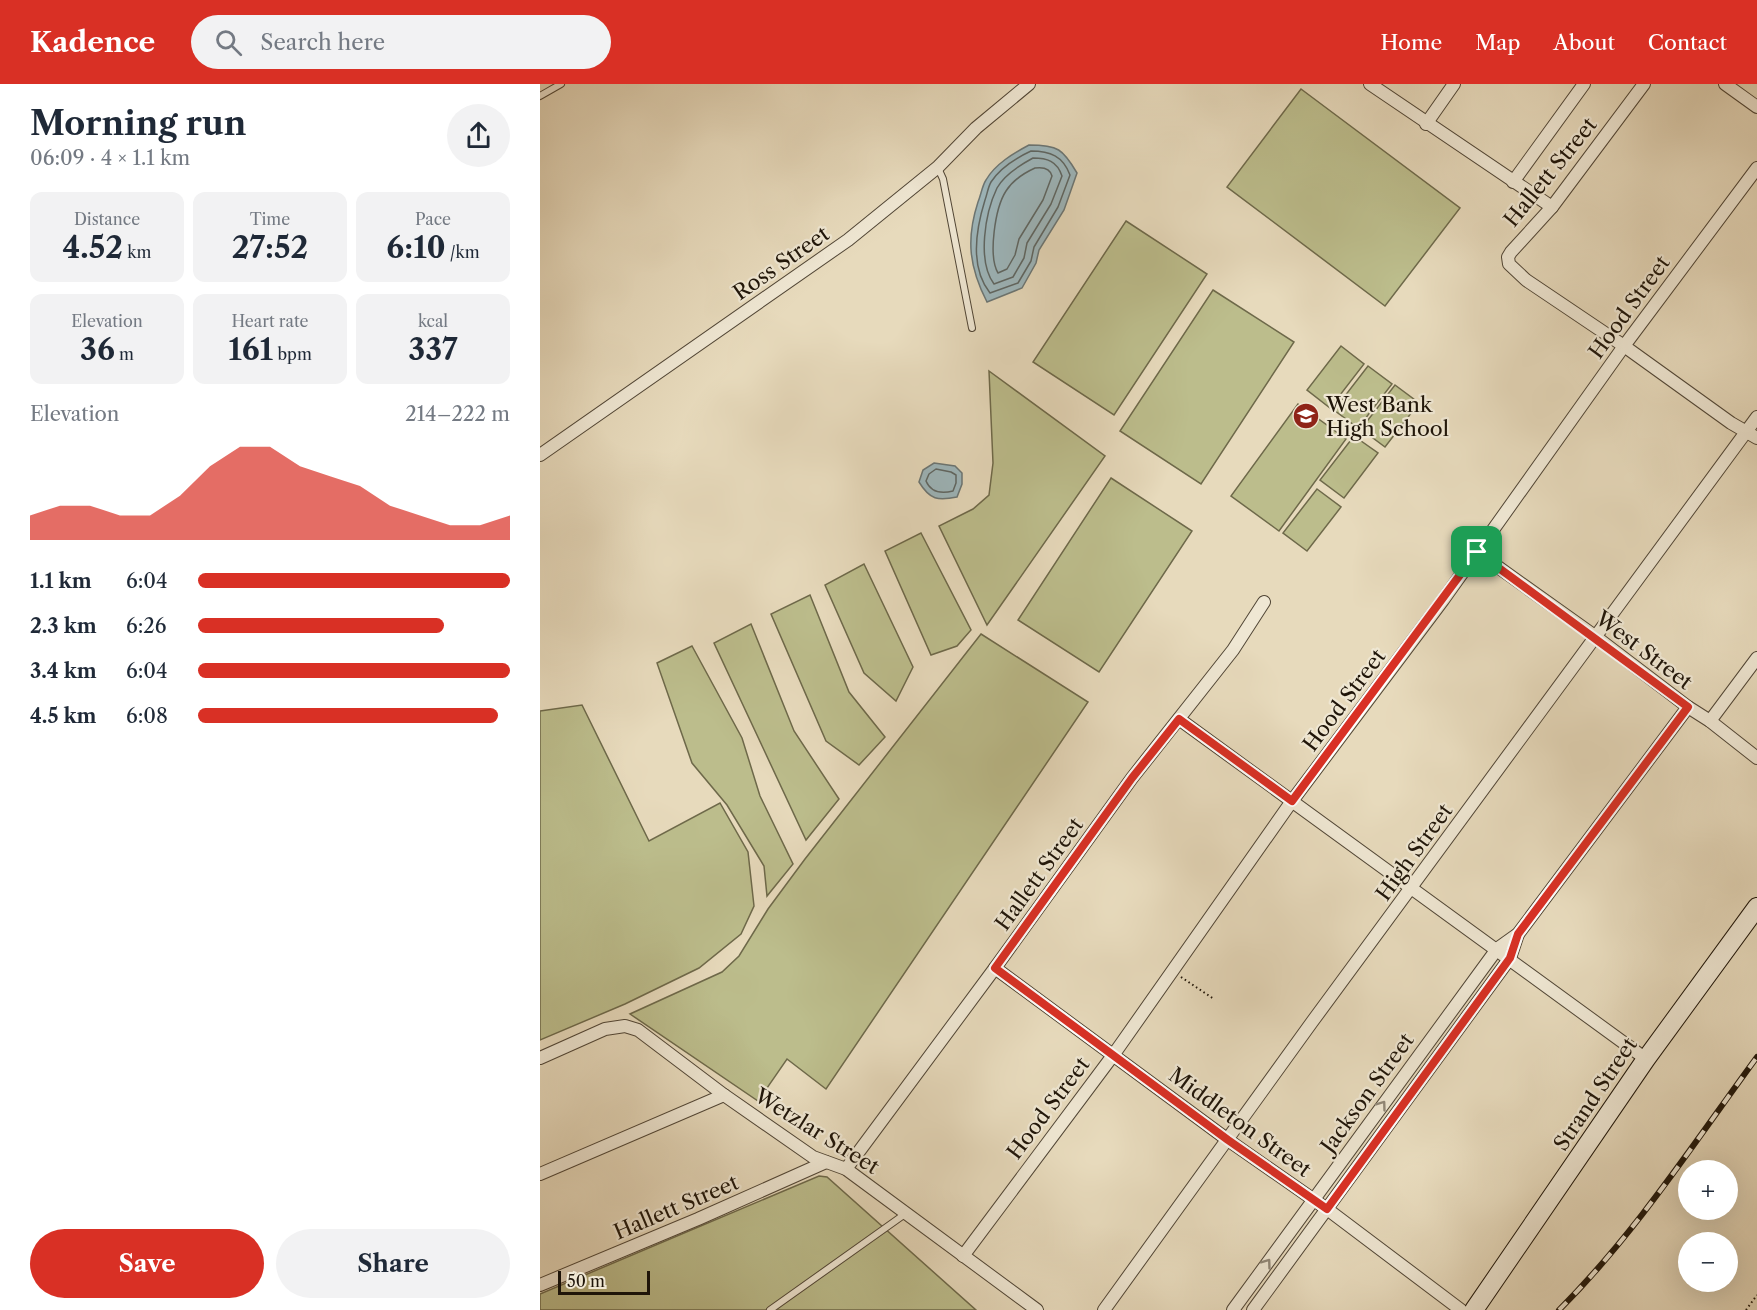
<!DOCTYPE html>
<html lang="en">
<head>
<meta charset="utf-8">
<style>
  body { margin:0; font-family:"Libre Caslon Text",serif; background:#f2f2f3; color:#1f2937; height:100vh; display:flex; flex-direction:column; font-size:22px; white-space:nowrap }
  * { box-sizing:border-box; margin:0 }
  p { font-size:20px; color:#747a83 }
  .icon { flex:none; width:33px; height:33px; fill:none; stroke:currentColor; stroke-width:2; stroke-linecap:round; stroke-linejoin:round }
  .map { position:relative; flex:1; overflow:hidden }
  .details { display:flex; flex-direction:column; background:#fff; width:540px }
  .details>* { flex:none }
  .buttons { position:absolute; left:1138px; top:1076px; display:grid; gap:12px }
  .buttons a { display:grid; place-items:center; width:60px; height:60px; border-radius:50%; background:#fff; box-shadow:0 6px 24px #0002; font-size:30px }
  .scale { position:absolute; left:18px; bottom:15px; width:92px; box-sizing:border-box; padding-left:6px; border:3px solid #1f1509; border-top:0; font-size:16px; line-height:21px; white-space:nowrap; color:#1f1509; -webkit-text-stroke:4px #efe7d3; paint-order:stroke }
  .pin { position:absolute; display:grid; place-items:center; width:51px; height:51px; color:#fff; margin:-26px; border-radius:12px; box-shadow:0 3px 9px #0006 }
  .round { display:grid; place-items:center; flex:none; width:63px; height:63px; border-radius:32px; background:#f2f2f3 }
  .head { display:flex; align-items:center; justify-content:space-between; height:102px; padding:0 30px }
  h1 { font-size:33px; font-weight:700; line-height:45px }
  .stats { display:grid; grid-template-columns:repeat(3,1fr); gap:9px; height:102px; padding:6px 30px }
  .stats div { display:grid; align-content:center; border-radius:12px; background:#f2f2f3; text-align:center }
  .stats b { font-size:30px; font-weight:700 }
  .stats small { font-size:16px; font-weight:400 }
  .stats p { font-size:16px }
  .chart { height:168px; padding:12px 30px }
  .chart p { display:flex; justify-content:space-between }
  .chart svg { width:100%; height:108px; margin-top:6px; fill:#d93025; opacity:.7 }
  .primary-button { display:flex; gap:12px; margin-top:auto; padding:12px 30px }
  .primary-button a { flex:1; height:69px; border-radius:36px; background:#d93025; color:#fff; font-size:24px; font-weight:700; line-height:69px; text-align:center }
  .primary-button a+a { background:#f2f2f3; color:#1f2937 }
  ul { padding:0 30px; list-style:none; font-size:20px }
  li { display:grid; grid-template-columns:96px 72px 1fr; align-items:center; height:45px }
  li i { height:15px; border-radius:8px; background:#d93025 }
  header { display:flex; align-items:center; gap:36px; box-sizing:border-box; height:84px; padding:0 30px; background:#d93025; color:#fff }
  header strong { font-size:28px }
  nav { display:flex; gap:33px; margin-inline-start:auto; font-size:21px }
  .search { width:420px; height:54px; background:#f2f2f3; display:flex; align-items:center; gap:15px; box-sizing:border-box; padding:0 21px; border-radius:33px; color:#747a83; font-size:22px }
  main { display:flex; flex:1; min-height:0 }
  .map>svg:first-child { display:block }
</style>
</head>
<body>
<header>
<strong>Kadence</strong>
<div class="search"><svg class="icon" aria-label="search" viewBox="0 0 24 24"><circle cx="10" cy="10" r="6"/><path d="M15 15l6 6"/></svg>Search here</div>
<nav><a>Home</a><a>Map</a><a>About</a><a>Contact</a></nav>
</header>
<main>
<section class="details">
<div class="head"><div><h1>Morning run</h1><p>06:09 · 4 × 1.1 km</p></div><a class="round"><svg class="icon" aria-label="share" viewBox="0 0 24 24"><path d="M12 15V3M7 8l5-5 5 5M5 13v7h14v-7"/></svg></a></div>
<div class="stats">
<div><p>Distance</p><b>4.52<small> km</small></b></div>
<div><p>Time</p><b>27:52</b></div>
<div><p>Pace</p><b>6:10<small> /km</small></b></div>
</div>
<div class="stats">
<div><p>Elevation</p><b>36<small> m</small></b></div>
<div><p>Heart rate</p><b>161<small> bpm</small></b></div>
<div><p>kcal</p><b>337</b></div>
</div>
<div class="chart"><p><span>Elevation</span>214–222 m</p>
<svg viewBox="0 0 160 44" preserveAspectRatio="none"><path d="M0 44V34L10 30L20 30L30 34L40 34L50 26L60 14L70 6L80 6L90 14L100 18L110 22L120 30L130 34L140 38L150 38L160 34V44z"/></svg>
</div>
<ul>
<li><b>1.1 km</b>6:04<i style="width:100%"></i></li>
<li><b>2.3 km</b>6:26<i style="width:79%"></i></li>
<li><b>3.4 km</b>6:04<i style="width:100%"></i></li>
<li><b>4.5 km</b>6:08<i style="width:96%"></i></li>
</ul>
<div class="primary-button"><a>Save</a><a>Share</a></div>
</section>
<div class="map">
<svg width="1217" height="1226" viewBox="0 0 1217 1226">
  <rect width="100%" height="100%" fill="#e7dabc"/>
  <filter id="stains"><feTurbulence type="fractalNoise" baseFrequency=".00333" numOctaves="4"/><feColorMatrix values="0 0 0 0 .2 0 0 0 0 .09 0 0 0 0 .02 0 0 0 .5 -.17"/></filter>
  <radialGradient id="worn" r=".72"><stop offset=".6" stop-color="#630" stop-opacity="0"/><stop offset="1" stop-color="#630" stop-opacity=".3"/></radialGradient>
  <!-- green -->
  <g fill="#bcbd8c" stroke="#6e694a" stroke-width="1.5">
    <polygon points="761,5 920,124 845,222 687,103"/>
    <polygon points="586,137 667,190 574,331 493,278"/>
    <polygon points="673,206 754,258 661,400 580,347"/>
    <polygon points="801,262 824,280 790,324 767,306"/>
    <polygon points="828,282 852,300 818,344 794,326"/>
    <polygon points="449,287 565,372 447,541 399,442 433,425 449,411 453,379"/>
    <polygon points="855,301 879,319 845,363 821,345"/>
    <polygon points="758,320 806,355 739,447 691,412"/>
    <polygon points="814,352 838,369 804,414 780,396"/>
    <polygon points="571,394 652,447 559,588 478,536"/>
    <polygon points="777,405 801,423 767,467 743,449"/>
    <polygon points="381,449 431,546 417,562 391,571 345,467"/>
    <polygon points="324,480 373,583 356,617 324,589 285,501"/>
    <polygon points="270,511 309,608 345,653 319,681 286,657 231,530"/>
    <polygon points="211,540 254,647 299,715 266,756 174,559"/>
    <polygon points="441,550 548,618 286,1005 247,975 218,1017 90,930 182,888 199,872 228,825 265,775"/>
    <polygon points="152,562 202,654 220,712 253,780 227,812 224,782 187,721 152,679 117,579"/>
    <polygon points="42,621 109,757 180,719 208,768 214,822 201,850 159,884 85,920 0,956 0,627"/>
    <polygon points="279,1092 287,1093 436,1226 0,1226 0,1210"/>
  </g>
  <!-- water -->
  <g fill="#9db7bd" stroke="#6b7675" stroke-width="1.5">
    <path d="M 489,61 C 518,61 523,65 537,89 L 524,126 L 499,166 L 496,179 L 482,204 L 447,218 C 429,183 426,155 438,118 C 441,111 442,102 446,96 C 455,80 474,69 489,61 Z"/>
    <path d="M 394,379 L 415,382 L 422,389 L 422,400 L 417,413 C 398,417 390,416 379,398 L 383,386 Z"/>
  </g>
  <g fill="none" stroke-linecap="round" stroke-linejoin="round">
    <!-- shore -->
    <g stroke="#5e6663" stroke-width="1.5">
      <path d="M 491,67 C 510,67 523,72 530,91 L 518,123 L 494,163 L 491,177 L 478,199 L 450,209 C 430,184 436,145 445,116 C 447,111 448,103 451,98 C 460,84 476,74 491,67 Z"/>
      <path d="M 493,74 C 507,74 517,77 522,92 L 511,120 L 487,159 L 484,174 L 473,193 L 454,200 C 437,177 445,129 457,104 C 464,91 480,81 493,74 Z"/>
      <path d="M 495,84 C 502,83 510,84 512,92 L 503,116 L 479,155 L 475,171 L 467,185 L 458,189 C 448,172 455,124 466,107 C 473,96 484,89 495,84 Z"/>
      <path d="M 396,385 L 411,388 L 416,391 L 416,399 L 413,407 C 401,410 391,409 386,397 L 389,390 Z"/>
    </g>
    <defs>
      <g id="lane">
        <polyline points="0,12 21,0"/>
        <polyline points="398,84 403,95 432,244"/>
        <polyline points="230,1226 365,1130"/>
      </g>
      <g id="street">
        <polyline points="830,0 1012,123"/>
        <polyline points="1104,0 1012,123 971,168 968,173 969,180 986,196 1084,262 1191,339 1217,354"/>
        <polyline points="1185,0 1217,23"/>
        <polyline points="886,40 914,0"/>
        <polyline points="973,98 1044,0"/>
        <polyline points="0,371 308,156 398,83 436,44 489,0"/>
        <polyline points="937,468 1056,553 1148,623 1170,637 1217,674"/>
        <polyline points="639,635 1106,975"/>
        <polyline points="1170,637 1217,574"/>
        <polyline points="455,884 688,1056 787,1125 921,1226"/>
        <polyline points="0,974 65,945 85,942 98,946 184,1011 273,1073 306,1085 497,1226"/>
        <polyline points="306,1085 455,884 592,694 693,566 724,518"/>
        <polyline points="0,1090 184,1011"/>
        <polyline points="423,1172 574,970 752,717 903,516 1084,262 1217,84"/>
        <polyline points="0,1201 158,1135 286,1078"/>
        <polyline points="564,1226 772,938 1217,333"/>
        <polyline points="693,1226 957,865 978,850 1148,623"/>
        <polyline points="713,1226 970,874 978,850"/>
      </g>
      <polyline id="secondary" points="934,1226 1106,975 1217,823"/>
    </defs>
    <!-- lane casing -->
    <use href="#lane" stroke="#514636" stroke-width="8"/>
    <!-- street casing -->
    <use href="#street" stroke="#514636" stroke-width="14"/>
    <!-- secondary casing -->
    <use href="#secondary" stroke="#1f1509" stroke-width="20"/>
    <!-- path -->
    <g stroke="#1f1509" stroke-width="2" stroke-dasharray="1.5 3" stroke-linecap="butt">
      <polyline points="641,893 674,915"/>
      <polyline points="1206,1226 1217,1211"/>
    </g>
    <!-- lane -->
    <use href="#lane" stroke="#efe7d3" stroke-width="6"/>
    <!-- street -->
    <use href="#street" stroke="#efe7d3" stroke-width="12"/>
    <!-- secondary -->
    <use href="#secondary" stroke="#efe7d3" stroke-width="18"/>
    <defs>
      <path id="rail" d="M 1019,1226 C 1095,1150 1154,1059 1217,973"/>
    </defs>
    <!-- rail casing -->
    <use href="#rail" stroke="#1f1509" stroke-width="6"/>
    <!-- rail -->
    <use href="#rail" stroke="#efe7d3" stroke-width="4" stroke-dasharray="11" stroke-linecap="butt"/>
  </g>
  <!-- one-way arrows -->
  <defs><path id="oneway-chevron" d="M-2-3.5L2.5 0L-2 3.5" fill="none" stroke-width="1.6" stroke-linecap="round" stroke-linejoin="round" transform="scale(1.5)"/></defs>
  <g stroke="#918878">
    <use href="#oneway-chevron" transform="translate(842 1021) rotate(-54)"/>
    <use href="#oneway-chevron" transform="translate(727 1179) rotate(-54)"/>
  </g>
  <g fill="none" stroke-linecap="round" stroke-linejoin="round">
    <defs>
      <polygon id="route" points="937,468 1148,623 978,850 970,874 787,1125 688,1056 455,884 592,694 639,635 752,717"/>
    </defs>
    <!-- route casing -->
    <use href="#route" stroke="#fff" stroke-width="12"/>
    <!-- route -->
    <use href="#route" stroke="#d93025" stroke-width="8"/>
  </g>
  <!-- icons -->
  <defs>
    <symbol id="school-disc" viewBox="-11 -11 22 22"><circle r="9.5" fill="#8f2418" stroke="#efe7d3"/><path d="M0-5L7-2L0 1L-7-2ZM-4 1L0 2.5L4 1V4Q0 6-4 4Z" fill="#fff"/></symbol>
  </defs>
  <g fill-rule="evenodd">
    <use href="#school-disc" x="751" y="317" width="30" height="30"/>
  </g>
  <g text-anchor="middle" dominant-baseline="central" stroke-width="4.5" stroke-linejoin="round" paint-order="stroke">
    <!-- street labels -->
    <g font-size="21" fill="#1f1509" stroke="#efe7d3">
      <text transform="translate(1010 88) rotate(-51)">Hallett Street</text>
      <text transform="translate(241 179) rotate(-35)">Ross Street</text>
      <text transform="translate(1089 223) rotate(-54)">Hood Street</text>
      <text transform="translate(1104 566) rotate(37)">West Street</text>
      <text transform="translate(804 616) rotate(-53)">Hood Street</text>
      <text transform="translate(874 768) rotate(-54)">High Street</text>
      <text transform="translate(499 790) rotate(-54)">Hallett Street</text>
      <text transform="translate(827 1009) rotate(-54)">Jackson Street</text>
      <text transform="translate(1055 1010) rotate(-56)">Strand Street</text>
      <text transform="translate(508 1024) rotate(-53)">Hood Street</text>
      <text transform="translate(700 1038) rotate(36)">Middleton Street</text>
      <text transform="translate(277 1047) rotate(32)">Wetzlar Street</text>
      <text transform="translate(136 1123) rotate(-23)">Hallett Street</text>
    </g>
    <!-- poi labels -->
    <g font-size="21" fill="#1f1509" stroke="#efe7d3" text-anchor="start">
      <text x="786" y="320">West Bank<tspan x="786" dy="24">High School</tspan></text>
    </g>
  </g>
  <rect width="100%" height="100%" filter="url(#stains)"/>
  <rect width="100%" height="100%" fill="url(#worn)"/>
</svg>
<div class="buttons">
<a>+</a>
<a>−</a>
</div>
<div class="scale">50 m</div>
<div class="pin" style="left:937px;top:468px;background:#1e9e55"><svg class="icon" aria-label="arrive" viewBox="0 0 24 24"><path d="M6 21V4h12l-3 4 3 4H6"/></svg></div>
</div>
</main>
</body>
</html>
